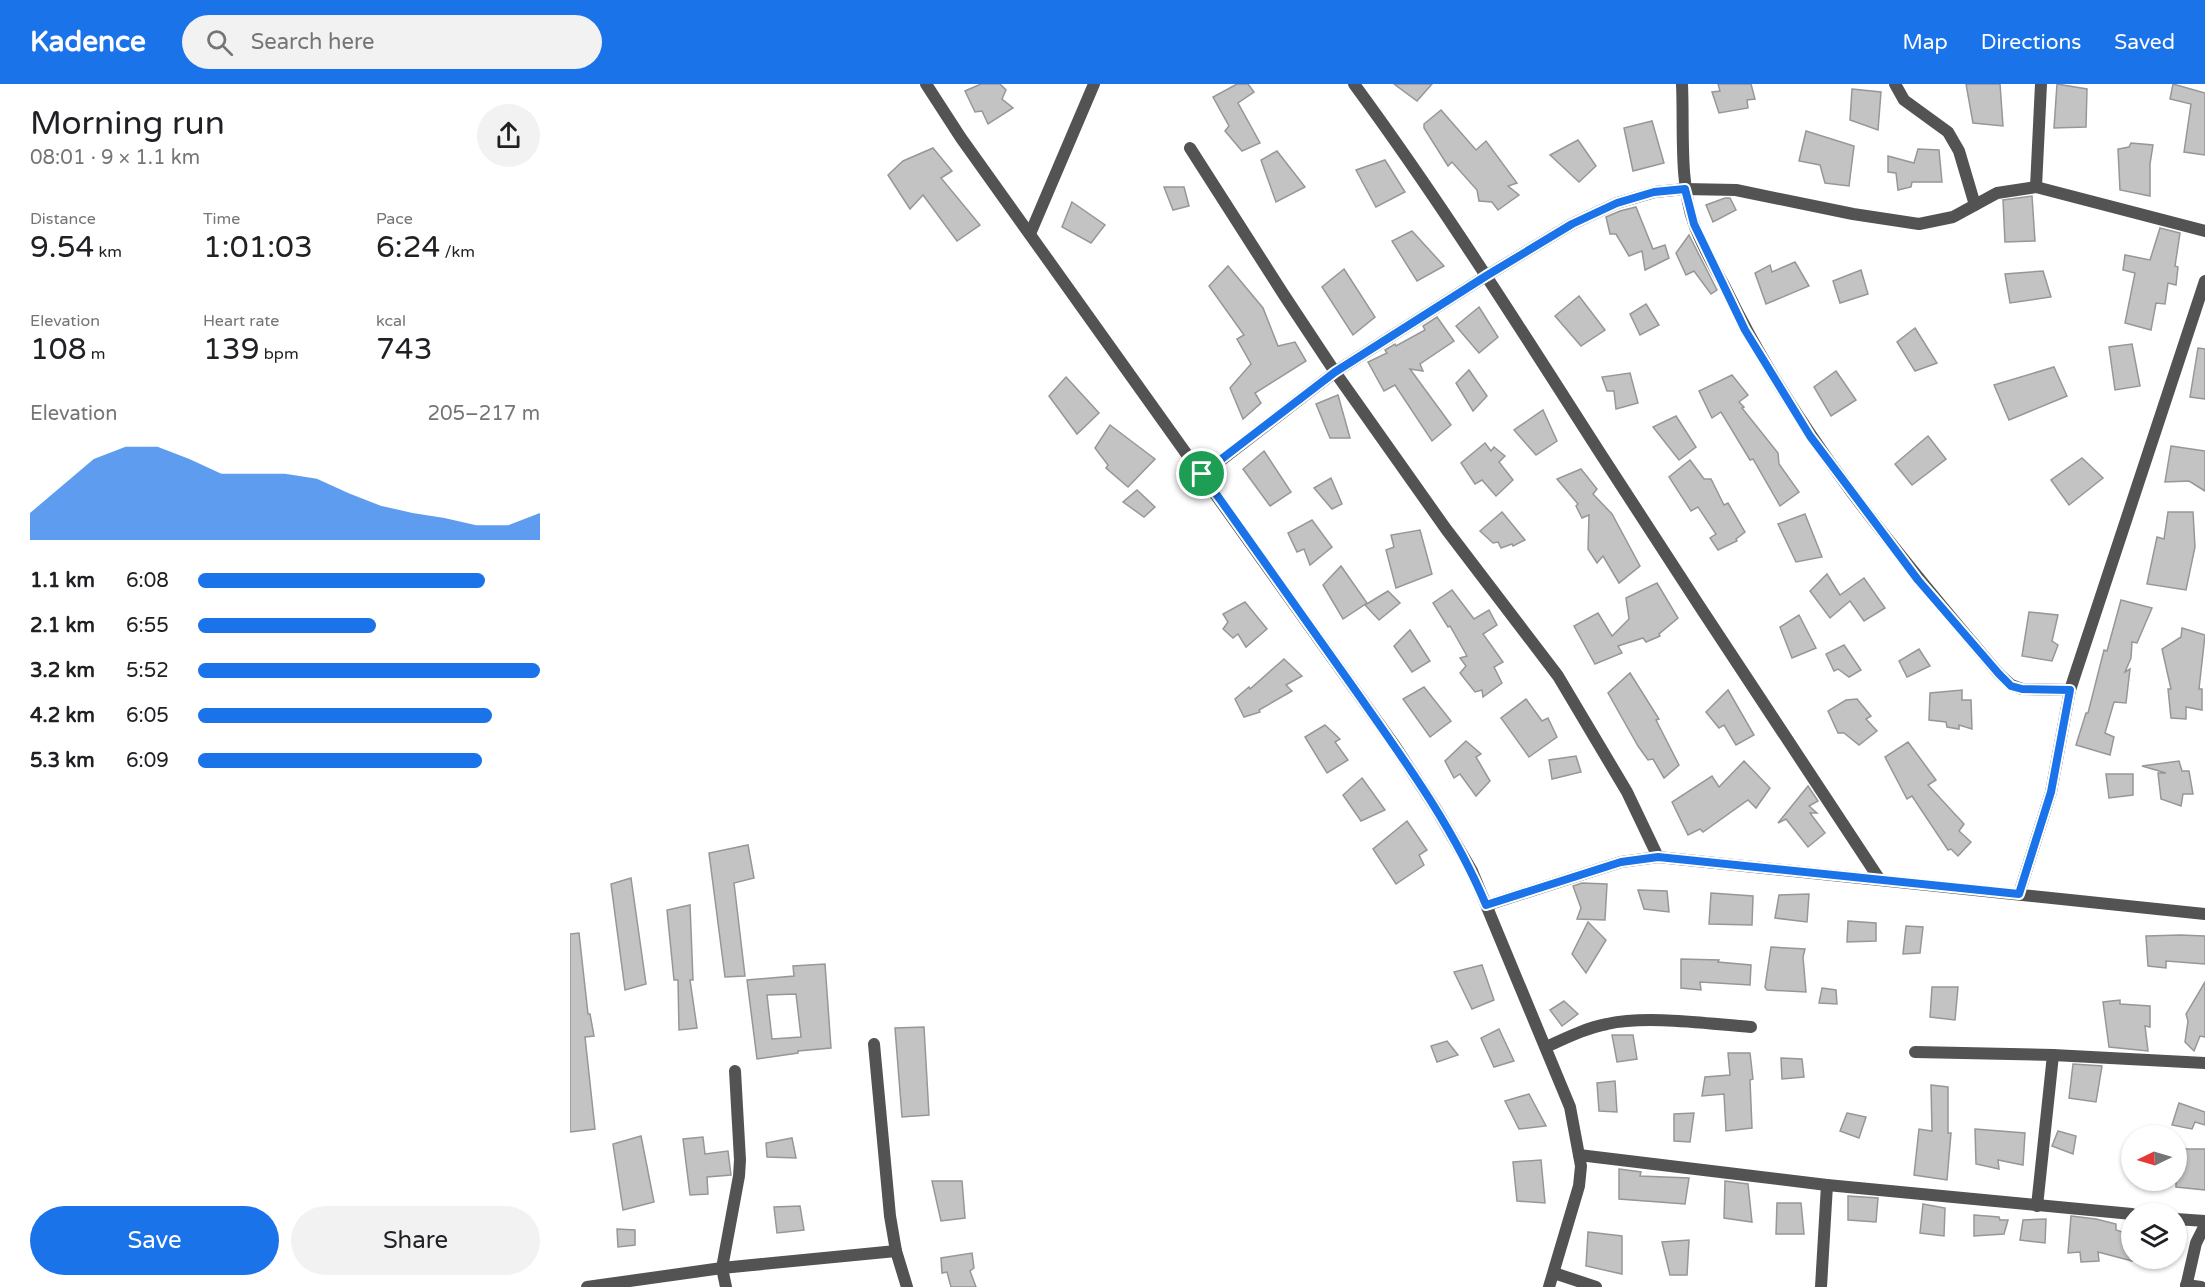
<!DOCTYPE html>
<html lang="en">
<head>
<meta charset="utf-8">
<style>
  body { margin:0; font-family:"Varela Round",sans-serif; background:#f2f2f2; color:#202124; height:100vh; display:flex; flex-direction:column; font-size:22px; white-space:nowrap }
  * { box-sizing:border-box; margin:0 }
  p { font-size:20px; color:#757577 }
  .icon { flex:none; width:33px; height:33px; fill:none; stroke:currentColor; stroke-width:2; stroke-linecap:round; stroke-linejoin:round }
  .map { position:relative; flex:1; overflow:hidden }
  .side { display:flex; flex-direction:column; background:#fff; width:570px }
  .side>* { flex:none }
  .needle { width:39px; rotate:265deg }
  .fabs { position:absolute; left:1551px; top:1041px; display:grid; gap:12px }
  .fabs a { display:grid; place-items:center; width:66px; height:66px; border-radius:50%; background:#fff; box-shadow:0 2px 4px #0004; font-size:30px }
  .pin { position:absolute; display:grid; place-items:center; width:51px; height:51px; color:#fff; margin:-26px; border:3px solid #fff; border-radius:50%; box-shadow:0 2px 6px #0007 }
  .round { display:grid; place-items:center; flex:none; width:63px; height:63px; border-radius:32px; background:#f2f2f2 }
  .headline { display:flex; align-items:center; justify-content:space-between; height:102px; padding:0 30px }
  h1 { font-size:33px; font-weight:600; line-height:45px }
  .figures { display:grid; grid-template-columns:repeat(3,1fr); gap:9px; height:102px; padding:6px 30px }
  .figures div { display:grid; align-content:center }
  .figures b { font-size:30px; font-weight:600 }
  .figures small { font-size:16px; font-weight:400 }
  .figures p { font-size:16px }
  .chart { height:168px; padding:12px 30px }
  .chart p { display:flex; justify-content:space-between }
  .chart svg { width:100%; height:108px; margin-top:6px; fill:#1a73e8; opacity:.7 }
  .button { display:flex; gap:12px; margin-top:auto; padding:12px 30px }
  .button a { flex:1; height:69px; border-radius:36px; background:#1a73e8; color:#fff; font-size:24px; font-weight:600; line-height:69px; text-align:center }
  .button a+a { background:#f2f2f2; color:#202124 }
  ul { padding:0 30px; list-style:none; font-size:20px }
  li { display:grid; grid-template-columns:96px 72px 1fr; align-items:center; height:45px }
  li i { height:15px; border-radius:8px; background:#1a73e8 }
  header { display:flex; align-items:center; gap:36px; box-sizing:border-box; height:84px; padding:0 30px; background:#1a73e8; color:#fff }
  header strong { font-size:28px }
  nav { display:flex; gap:33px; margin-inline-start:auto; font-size:21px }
  .search { width:420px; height:54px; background:#f2f2f2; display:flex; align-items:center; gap:15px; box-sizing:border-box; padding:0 21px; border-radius:33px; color:#757577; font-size:22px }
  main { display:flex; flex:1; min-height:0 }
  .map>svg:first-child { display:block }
</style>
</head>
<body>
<header>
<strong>Kadence</strong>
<div class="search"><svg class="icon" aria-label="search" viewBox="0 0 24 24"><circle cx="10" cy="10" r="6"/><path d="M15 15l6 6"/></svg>Search here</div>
<nav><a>Map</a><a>Directions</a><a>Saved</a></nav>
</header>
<main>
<section class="side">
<div class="headline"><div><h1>Morning run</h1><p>08:01 · 9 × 1.1 km</p></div><a class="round"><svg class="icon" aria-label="share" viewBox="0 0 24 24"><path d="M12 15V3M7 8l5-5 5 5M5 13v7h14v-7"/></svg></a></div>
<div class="figures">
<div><p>Distance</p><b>9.54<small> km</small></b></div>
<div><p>Time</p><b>1:01:03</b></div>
<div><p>Pace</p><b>6:24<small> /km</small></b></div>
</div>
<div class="figures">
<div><p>Elevation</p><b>108<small> m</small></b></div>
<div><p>Heart rate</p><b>139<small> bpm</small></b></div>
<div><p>kcal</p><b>743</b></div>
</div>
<div class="chart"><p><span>Elevation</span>205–217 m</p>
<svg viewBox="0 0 160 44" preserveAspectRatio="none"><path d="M0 44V33L10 22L20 11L30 6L40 6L50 11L60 17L70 17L80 17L90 19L100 25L110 30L120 33L130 35L140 38L150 38L160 33V44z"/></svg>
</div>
<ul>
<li><b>1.1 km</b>6:08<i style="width:84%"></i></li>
<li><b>2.1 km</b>6:55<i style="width:52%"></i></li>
<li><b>3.2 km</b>5:52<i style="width:100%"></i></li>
<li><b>4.2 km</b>6:05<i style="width:86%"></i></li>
<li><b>5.3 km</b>6:09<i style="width:83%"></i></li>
</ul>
<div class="button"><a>Save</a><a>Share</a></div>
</section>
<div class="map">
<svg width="1635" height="1203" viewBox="0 0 1635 1203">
  <rect width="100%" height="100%" fill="#fff"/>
  <!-- building -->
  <g fill="#c3c3c3" stroke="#979797" stroke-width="1.5" fill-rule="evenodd">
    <polygon points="411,0 430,0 436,6 432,15 443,24 418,40 412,27 405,28 395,7"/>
    <polygon points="667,0 678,0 684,8 668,19 690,59 672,67 655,47 659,42 643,13"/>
    <polygon points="824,0 862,0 847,17"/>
    <polygon points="1148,0 1181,0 1185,15 1177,16 1178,24 1149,29 1142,8 1150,7"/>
    <polygon points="1396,0 1430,0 1433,42 1403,39"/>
    <polygon points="1487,0 1517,5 1516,43 1484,44"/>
    <polygon points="1603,0 1635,9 1635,71 1614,68 1621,20 1600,15"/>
    <polygon points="1282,5 1311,8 1308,46 1280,36"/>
    <polygon points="871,26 906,66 916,57 947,99 938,102 949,111 928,126 922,118 909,117 907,106 882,78 878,82 854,44 854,40"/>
    <polygon points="1082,37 1094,79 1063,87 1054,44"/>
    <polygon points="1236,47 1284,62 1279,102 1255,99 1250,81 1229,77"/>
    <polygon points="1008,56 1026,82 1009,98 980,71"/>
    <polygon points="1561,59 1583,61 1580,80 1580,112 1550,106 1548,65 1559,63"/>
    <polygon points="363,64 382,87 371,94 410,141 387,157 353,111 340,125 318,91 333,77"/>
    <polygon points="1348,65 1369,66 1372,98 1342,98 1341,103 1328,106 1326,89 1318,88 1318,72 1344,79"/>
    <polygon points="707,67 735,103 706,118 691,76"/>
    <polygon points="815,76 835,108 806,123 786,86"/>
    <polygon points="594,103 614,103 619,122 603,126"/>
    <polygon points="1462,112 1465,157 1435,158 1433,116"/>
    <polygon points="1155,114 1160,114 1166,126 1143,138 1136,121"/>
    <polygon points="502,118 535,141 521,159 492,143"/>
    <polygon points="1066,123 1083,165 1095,161 1099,174 1075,186 1072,167 1059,172 1046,150 1040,150 1036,133 1050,127"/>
    <polygon points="1590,144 1610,149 1605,182 1608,183 1606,201 1598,199 1595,220 1586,219 1581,246 1555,239 1565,189 1553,186 1555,171 1580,176"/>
    <polygon points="842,147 874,182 847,197 822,157"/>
    <polygon points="1119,151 1147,206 1141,210 1124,187 1116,191 1106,169"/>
    <polygon points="1225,178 1239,202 1196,220 1185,189 1200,181 1202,188"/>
    <polygon points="658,182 693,224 708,262 725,258 736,277 685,309 691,319 673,335 660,304 681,280 667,255 674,251 639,202"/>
    <polygon points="774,185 805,233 783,251 752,203"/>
    <polygon points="1291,186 1298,210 1270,219 1263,197"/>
    <polygon points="1473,187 1481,213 1440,219 1435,190"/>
    <polygon points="1009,212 1035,246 1011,262 985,232"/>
    <polygon points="1076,220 1089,241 1070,251 1060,230"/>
    <polygon points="909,223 928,253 909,269 886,242"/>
    <polygon points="867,233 884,257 850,280 853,287 840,285 881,341 862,357 825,301 814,307 798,278 817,269 815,266 825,260 826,262 855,246 853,242"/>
    <polygon points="1345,244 1367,279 1345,287 1327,258"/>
    <polygon points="1562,260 1570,302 1545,306 1539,263"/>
    <polygon points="1628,264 1635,265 1635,315 1620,313"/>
    <polygon points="1484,283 1497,312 1439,336 1424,301"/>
    <polygon points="899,286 917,312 903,327 886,299"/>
    <polygon points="1266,287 1286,316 1261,332 1244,303"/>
    <polygon points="1060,289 1068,319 1046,325 1044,307 1037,307 1032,293"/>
    <polygon points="1162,291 1178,311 1169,318 1174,323 1172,324 1208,369 1209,380 1229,408 1210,422 1183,375 1180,376 1151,328 1142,334 1129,307"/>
    <polygon points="496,293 529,329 507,350 479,312"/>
    <polygon points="768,311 780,354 760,354 746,320"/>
    <polygon points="973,326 987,357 966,371 944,346"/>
    <polygon points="1106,332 1126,363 1109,376 1083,343"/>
    <polygon points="540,341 585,375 558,403 536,384 538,381 525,364"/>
    <polygon points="1358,352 1376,375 1342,401 1325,380"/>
    <polygon points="915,359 921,367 924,363 935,372 929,378 943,396 926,412 912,396 905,400 891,379"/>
    <polygon points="1601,362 1635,367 1635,407 1619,397 1595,398"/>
    <polygon points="694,367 721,408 700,422 673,385"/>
    <polygon points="1512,374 1533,394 1499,421 1481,396"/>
    <polygon points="1120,376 1134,395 1141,395 1154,421 1158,419 1175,448 1166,455 1167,457 1148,466 1140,454 1146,450 1128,423 1121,427 1099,393"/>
    <polygon points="1011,385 1027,405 1023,410 1042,430 1070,482 1049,499 1033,472 1027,479 1018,465 1019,431 1012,434 1006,422 1008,420 987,395"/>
    <polygon points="761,394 772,420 762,425 744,404"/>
    <polygon points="567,406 585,423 574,433 553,418"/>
    <polygon points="932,428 955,456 943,462 942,460 931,464 928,458 923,459 910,447"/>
    <polygon points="1598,428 1623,428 1625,463 1616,506 1577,500 1587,453 1594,455"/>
    <polygon points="1235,430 1252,473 1226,478 1208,440"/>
    <polygon points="742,436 762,463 740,481 734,465 727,468 718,449"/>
    <polygon points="850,446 862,490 826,504 816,466 824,463 821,451"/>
    <polygon points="771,482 797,519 773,535 753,501"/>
    <polygon points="1257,490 1270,511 1294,494 1315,524 1294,537 1280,517 1260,534 1240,507"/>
    <polygon points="1087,499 1108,534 1089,550 1090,552 1076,558 1073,554 1048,562 1052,569 1025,580 1004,542 1028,529 1042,552 1059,535 1056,514"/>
    <polygon points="882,506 904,535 919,526 927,541 913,550 933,578 924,583 932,599 913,613 912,606 905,608 890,589 896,582 890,574 897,572 880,542 878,543 863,519"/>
    <polygon points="818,507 830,519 809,536 795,521"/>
    <polygon points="1551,516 1582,524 1567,559 1562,558 1561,574 1555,588 1560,585 1556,619 1544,618 1535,649 1544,653 1540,671 1506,661 1516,629 1518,629 1534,566 1537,567"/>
    <polygon points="675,518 697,545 676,563 668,550 663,554 653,545 658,538 653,530"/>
    <polygon points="1459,528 1488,531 1482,557 1488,561 1482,577 1452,572"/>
    <polygon points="1229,531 1246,564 1222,574 1210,543"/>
    <polygon points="1612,544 1635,551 1629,605 1632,605 1632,626 1616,623 1616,635 1601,634 1598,605 1601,605 1592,565 1611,553"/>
    <polygon points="840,546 860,577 842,588 824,562"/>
    <polygon points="1274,561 1291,586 1279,593 1268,585 1264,587 1256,570"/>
    <polygon points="1349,565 1360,582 1337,593 1329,577"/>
    <polygon points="714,575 732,592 716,601 722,607 689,626 690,628 674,633 665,615 679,603 680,605"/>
    <polygon points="1060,589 1089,635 1086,636 1109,681 1094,694 1083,675 1078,676 1068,662 1038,609"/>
    <polygon points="854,603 881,637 860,653 833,615"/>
    <polygon points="1158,606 1184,651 1166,661 1154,641 1149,644 1136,628"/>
    <polygon points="1392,606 1392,616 1401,616 1402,645 1389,641 1389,645 1377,643 1376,638 1359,636 1360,609"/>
    <polygon points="956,615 972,637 978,634 987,653 959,673 931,634"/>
    <polygon points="1287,615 1301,632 1296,635 1307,647 1289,661 1274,649 1268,649 1258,627 1276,616"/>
    <polygon points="755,641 770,655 765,658 778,676 757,689 735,653"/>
    <polygon points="896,657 911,670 906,673 920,697 906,712 890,690 884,694 875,677"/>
    <polygon points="1338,658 1366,696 1358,701 1394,740 1389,747 1401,758 1388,772 1381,765 1378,766 1342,712 1337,715 1315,673"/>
    <polygon points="1006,672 1011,688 982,695 979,676"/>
    <polygon points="1174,677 1200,704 1186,724 1178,716 1133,748 1130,745 1118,751 1102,718 1142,692 1149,703"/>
    <polygon points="1609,677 1612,687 1619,687 1623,710 1613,710 1611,722 1591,715 1588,689 1596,689 1572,682"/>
    <polygon points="1536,690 1563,690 1563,711 1539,714"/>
    <polygon points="792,694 815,726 791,737 773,711"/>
    <polygon points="1238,702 1248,717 1239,722 1247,729 1240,729 1255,749 1238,763 1216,735 1208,739"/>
    <polygon points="837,737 857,766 849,771 854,781 826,800 803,765"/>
    <polygon points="178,761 184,794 164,799 175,892 155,893 139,769"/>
    <polygon points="61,794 76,900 55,906 41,800"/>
    <polygon points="1012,799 1037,800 1035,836 1007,835 1011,824 1003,802"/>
    <polygon points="1068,806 1097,807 1099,828 1074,825"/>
    <polygon points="1141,809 1183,812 1182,841 1139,840"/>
    <polygon points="1239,810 1237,838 1205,834 1209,811"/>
    <polygon points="120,821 123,896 120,896 127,944 109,946 108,896 104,896 97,826"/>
    <polygon points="1278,837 1306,839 1306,857 1277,858"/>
    <polygon points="1018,838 1036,856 1016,889 1002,870"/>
    <polygon points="1336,842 1353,843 1350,869 1333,870"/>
    <polygon points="9,849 18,930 20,930 24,952 15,953 25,1045 0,1048 0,850"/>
    <polygon points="1610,851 1635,852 1635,880 1596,877 1596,884 1578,882 1576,852"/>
    <polygon points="1201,863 1235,865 1233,873 1236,908 1197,906 1195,903"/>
    <polygon points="1111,875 1149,876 1148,878 1181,881 1180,901 1130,898 1131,906 1111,904"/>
    <path d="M 255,880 L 261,964 L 228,967 L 228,969 L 187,975 L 177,896 L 224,892 L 223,882 ZM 226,910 L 231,953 L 202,955 L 197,911 Z"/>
    <polygon points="912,881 924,916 902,925 884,888"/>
    <polygon points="1635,898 1635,953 1630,952 1624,967 1615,958 1618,937 1616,930"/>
    <polygon points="1362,903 1388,903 1385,936 1360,933"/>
    <polygon points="1252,904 1266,906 1267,920 1249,919"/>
    <polygon points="1550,916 1550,920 1580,922 1580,943 1575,942 1578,967 1539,963 1533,918"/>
    <polygon points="994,917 1008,930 992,942 980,926"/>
    <polygon points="354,943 359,1031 332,1033 325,944"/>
    <polygon points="929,945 944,977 924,983 911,954"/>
    <polygon points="1042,951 1063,951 1067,975 1047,978"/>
    <polygon points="877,957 888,971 867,978 861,962"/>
    <polygon points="1158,969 1180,969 1183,995 1180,996 1182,1044 1156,1047 1154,1010 1132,1012 1135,993 1160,991"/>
    <polygon points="1211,974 1232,975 1234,993 1212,995"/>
    <polygon points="1503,980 1532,982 1526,1018 1499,1014"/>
    <polygon points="1045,997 1047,1028 1029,1027 1027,999"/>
    <polygon points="1361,1001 1378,1003 1378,1049 1381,1049 1377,1096 1344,1091 1349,1045 1362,1047"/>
    <polygon points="959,1010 976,1042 949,1045 935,1017"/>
    <polygon points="1609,1019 1635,1028 1635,1041 1625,1038 1622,1045 1602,1041"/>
    <polygon points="1124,1029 1120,1058 1104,1057 1104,1030"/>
    <polygon points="1277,1029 1296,1033 1289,1054 1270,1047"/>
    <polygon points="1405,1045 1455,1049 1453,1081 1428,1076 1429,1085 1406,1080"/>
    <polygon points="1488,1047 1506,1052 1503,1070 1482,1062"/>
    <polygon points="71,1052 84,1118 53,1126 43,1060"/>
    <polygon points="133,1053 135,1070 158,1067 161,1091 137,1093 138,1110 120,1111 113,1055"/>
    <polygon points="222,1054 226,1074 197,1073 196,1059"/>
    <polygon points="1606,1065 1635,1065 1635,1106 1606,1103"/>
    <polygon points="971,1076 975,1119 947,1117 943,1078"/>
    <polygon points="1049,1085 1071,1088 1070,1092 1119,1094 1115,1120 1049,1115"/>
    <polygon points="362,1097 392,1097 395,1134 371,1137"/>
    <polygon points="1155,1097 1178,1100 1182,1138 1154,1134"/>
    <polygon points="1278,1112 1308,1114 1306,1138 1278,1136"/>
    <polygon points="1207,1119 1231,1119 1234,1150 1206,1150"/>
    <polygon points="1353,1120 1375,1124 1374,1152 1350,1149"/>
    <polygon points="230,1122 234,1146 207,1149 204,1123"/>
    <polygon points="1404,1131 1429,1133 1430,1136 1438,1136 1434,1150 1404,1152"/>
    <polygon points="1501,1132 1526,1135 1546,1140 1546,1146 1562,1151 1562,1177 1528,1168 1529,1177 1511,1178 1510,1168 1498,1169"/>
    <polygon points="1476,1135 1475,1159 1450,1156 1453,1136"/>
    <polygon points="47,1145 65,1146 65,1161 48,1163"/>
    <polygon points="1018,1148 1052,1152 1052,1190 1016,1182"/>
    <polygon points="1119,1156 1117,1191 1100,1191 1092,1158"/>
    <polygon points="402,1169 404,1184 400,1187 406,1203 381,1203 377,1188 372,1189 371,1174"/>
  </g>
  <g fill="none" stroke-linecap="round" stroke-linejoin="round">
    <!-- street -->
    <g stroke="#535353" stroke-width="12">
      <polyline points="356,0 391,54 825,662 866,725 902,787 1000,1023 1011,1082 1009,1102 979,1203"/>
      <path d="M 784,0 C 873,121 953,249 1034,375 C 1125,516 1217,656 1310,796"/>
      <path d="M 1112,0 C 1114,44 1109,99 1124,140 C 1132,162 1145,184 1156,205 C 1225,348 1327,470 1429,590 L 1441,601 L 1452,605 L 1500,606"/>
      <polyline points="1325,0 1334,16 1378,48 1389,67 1405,121"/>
      <polyline points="620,64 714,211 765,288 876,445 988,592 1057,708 1088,773"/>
      <polyline points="1466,103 1471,0"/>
      <polyline points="460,150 524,0"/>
      <polyline points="632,391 765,288 916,192 1002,140 1047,119 1085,108 1115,105 1166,106 1283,130 1349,140 1383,133 1427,109 1466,103 1635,147"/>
      <polyline points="1449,810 1481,708 1500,606 1635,197"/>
      <polyline points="917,821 1051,778 1088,773 1635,830"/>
      <polyline points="304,960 320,1132 326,1167 337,1203"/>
      <path d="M 976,963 C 996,954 1016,944 1037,940 C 1077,931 1139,940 1181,943"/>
      <polyline points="1345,968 1483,971 1635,979"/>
      <polyline points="1009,1071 1257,1101 1562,1130"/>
      <polyline points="1467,1122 1483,971"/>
      <polyline points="1606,1135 1635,1137"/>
      <polyline points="984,1189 1026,1203"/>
      <polyline points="1616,1201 1631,1203"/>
      <polyline points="17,1203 152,1184 326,1167"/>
      <polyline points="156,1203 152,1184 169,1092 170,1076 165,987"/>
      <polyline points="1251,1203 1257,1101"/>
      <polyline points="1616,1203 1626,1159 1635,1141"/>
    </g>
  </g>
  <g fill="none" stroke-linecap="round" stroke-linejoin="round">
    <defs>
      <path id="route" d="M 1115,105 L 1124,140 L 1175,246 L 1240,352 L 1348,496 L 1429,590 L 1441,602 L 1452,605 L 1500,606 L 1481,708 L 1449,810 L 1088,773 L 1051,778 L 916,821 C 883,742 832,673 783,603 C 733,532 682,461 632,390 L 765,288 L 916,192 L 1002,140 L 1047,119 L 1084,108 Z"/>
    </defs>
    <!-- route casing -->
    <use href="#route" stroke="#fff" stroke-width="12"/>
    <!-- route -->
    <use href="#route" stroke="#1a73e8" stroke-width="8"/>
  </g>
</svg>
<div class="fabs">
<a><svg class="needle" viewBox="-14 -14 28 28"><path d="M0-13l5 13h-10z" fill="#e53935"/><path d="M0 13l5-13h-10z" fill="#757577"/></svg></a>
<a><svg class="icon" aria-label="layers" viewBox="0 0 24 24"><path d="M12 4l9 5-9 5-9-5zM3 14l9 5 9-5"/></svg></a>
</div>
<div class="pin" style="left:632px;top:390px;background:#1e9e55"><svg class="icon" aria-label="arrive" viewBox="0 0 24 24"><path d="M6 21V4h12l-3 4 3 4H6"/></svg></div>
</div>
</main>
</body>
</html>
